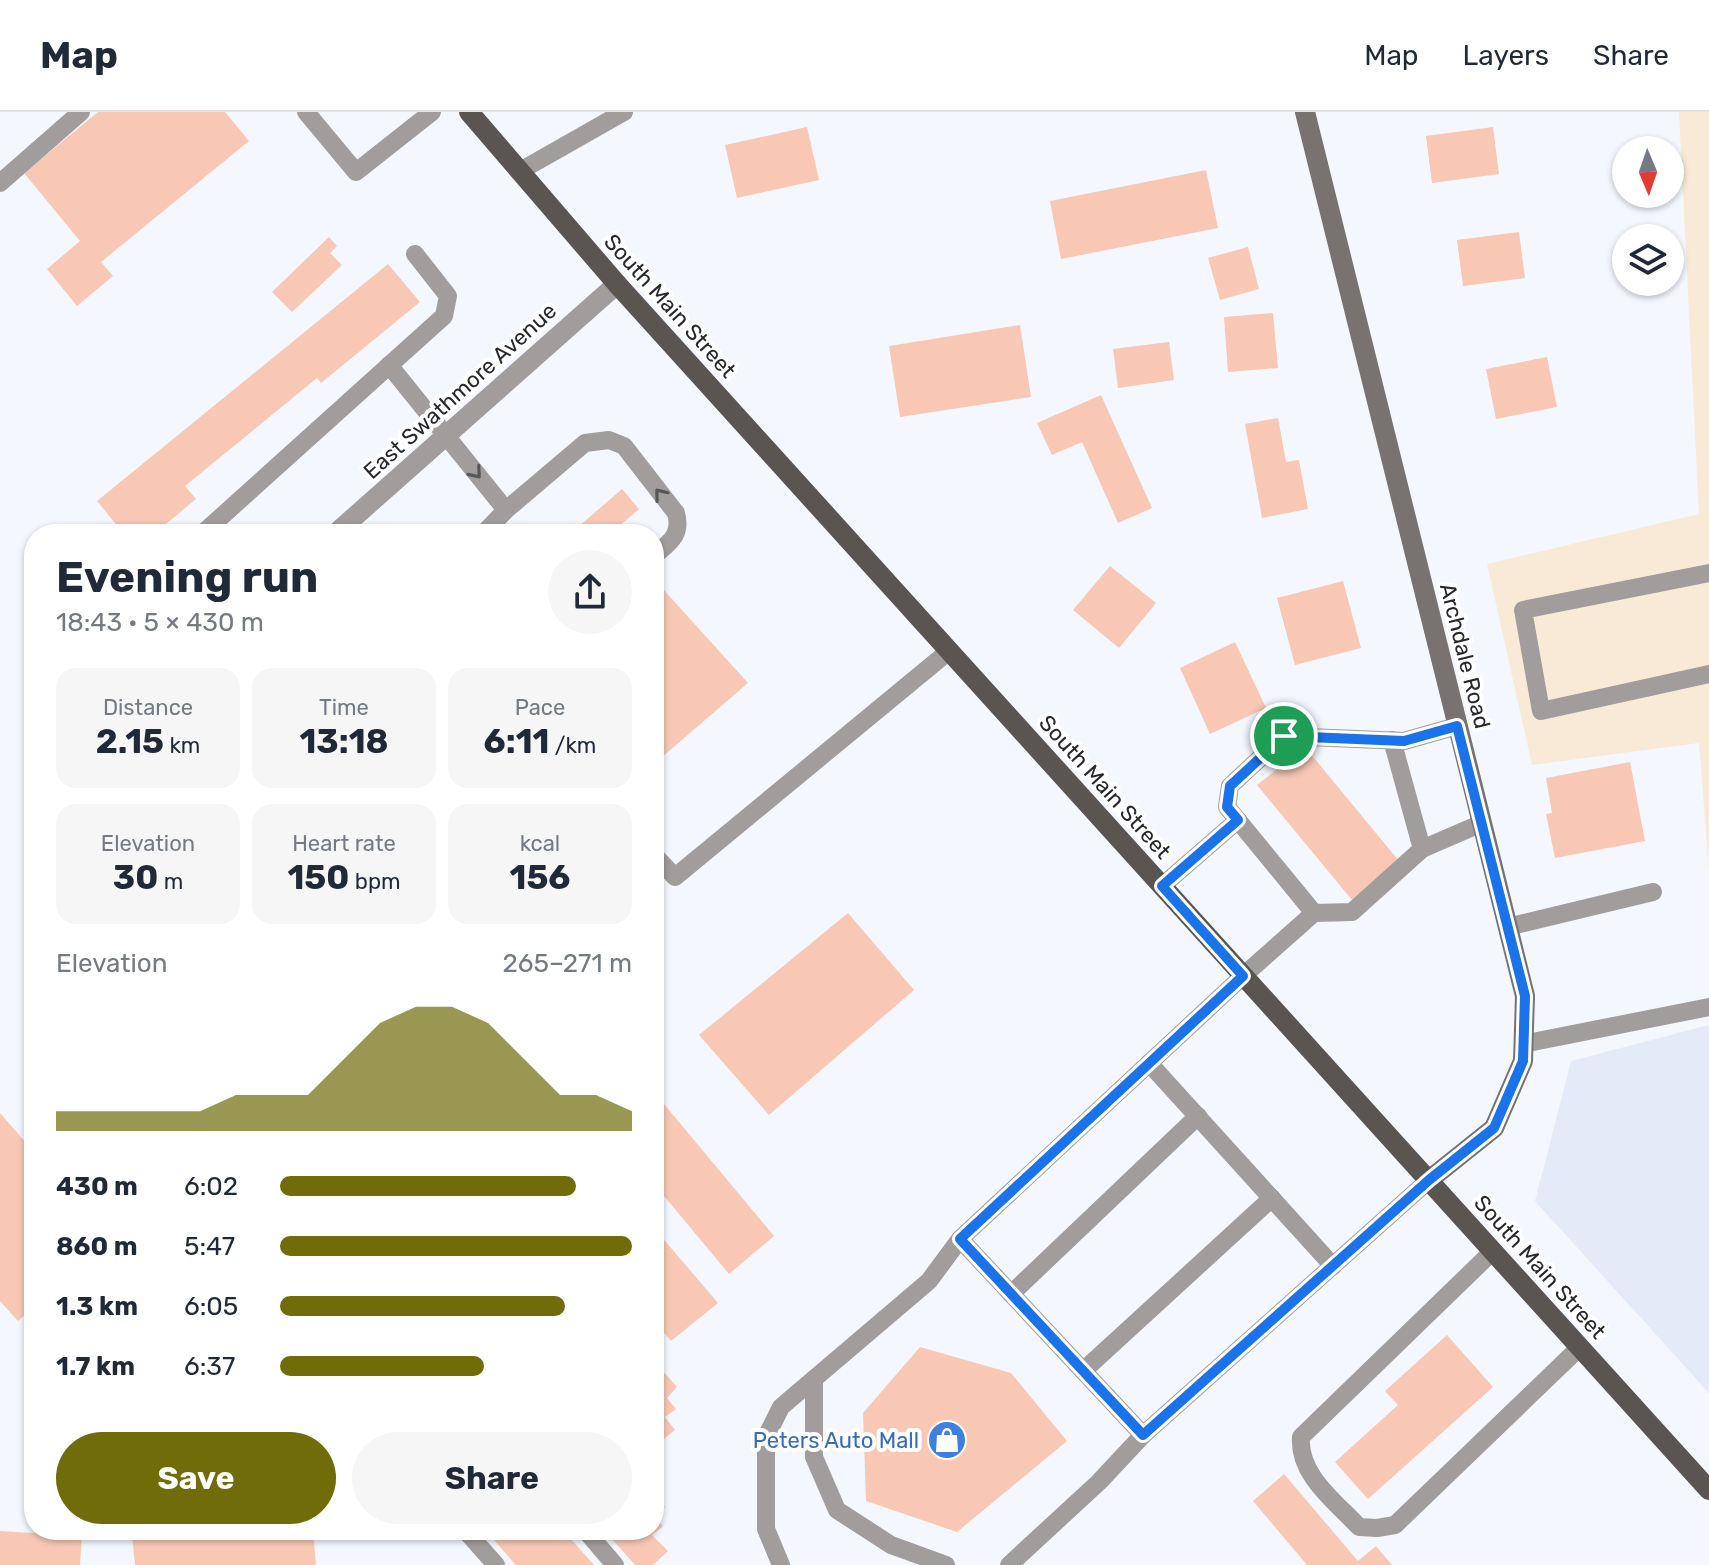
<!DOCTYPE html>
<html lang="en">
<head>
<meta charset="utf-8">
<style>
  body { margin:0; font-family:Rubik,sans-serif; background:#f6f6f7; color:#1f2937; height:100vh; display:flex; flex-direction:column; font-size:30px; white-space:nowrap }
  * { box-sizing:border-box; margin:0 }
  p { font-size:26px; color:#747a83 }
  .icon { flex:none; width:44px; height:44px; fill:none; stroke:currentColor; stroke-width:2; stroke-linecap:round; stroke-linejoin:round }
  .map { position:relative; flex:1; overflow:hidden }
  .details { position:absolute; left:24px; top:412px; width:640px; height:1016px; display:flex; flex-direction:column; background:#fff; border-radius:32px; box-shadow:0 2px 6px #0004 }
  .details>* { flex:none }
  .needle { width:52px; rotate:178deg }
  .tools { position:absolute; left:1612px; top:24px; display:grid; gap:16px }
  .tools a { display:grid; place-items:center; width:72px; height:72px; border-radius:50%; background:#fff; box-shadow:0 2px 6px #0004; font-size:40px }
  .pin { position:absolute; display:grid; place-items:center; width:68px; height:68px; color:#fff; margin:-34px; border:4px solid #fff; border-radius:50%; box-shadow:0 2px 8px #0007 }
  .round { display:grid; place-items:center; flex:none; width:84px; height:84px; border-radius:42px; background:#f6f6f7 }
  .summary { display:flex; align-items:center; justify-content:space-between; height:136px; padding:0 32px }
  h1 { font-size:44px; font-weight:700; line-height:60px }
  .metrics { display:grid; grid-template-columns:repeat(3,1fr); gap:12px; height:136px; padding:8px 32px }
  .metrics div { display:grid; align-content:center; border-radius:20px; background:#f6f6f7; text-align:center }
  .metrics b { font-size:34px; font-weight:700 }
  .metrics small { font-size:22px; font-weight:400 }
  .metrics p { font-size:22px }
  .chart { height:224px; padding:16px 32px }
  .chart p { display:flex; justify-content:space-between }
  .chart svg { width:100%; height:144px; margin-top:8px; fill:#706c0a; opacity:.7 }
  .primary-button { display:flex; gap:16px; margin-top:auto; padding:16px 32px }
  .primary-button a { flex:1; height:92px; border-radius:48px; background:#706c0a; color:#fff; font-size:32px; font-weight:700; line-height:92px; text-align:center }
  .primary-button a+a { background:#f6f6f7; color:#1f2937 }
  ul { padding:0 32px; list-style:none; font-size:26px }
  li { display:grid; grid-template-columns:128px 96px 1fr; align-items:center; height:60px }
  li i { height:20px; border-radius:10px; background:#706c0a }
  header { display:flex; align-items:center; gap:48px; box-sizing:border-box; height:112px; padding:0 40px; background:#fff; border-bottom:2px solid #e0e1e3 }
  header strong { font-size:38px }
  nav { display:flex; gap:44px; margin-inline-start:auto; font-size:28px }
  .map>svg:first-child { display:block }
</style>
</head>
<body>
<header>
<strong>Map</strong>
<nav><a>Map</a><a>Layers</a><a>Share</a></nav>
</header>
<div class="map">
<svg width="1709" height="1453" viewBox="0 0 1709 1453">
  <rect width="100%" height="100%" fill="#f4f7fe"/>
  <!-- built -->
  <polygon fill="#e5eaf9" points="1709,913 1709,1281 1535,1089 1571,949"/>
  <!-- industrial -->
  <polygon fill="#f9ead7" points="1679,0 1709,0 1709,758 1699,631 1532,653 1487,452 1699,402"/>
  <!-- building -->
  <g fill="#f8c8b5">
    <polygon points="98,0 225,0 249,29 101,150 113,164 77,194 47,157 80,129 24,61"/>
    <polygon points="807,15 819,68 737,86 725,33"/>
    <polygon points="1493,15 1499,62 1432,71 1426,24"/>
    <polygon points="1206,58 1218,116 1061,147 1050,89"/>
    <polygon points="1519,120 1525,166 1463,174 1457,128"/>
    <polygon points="329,125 337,134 330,141 342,153 292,200 272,180"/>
    <polygon points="1248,135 1259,177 1220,188 1208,146"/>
    <polygon points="388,152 420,190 321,271 317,266 185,374 196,387 154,422 124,422 97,389"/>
    <polygon points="1273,201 1278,256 1228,260 1224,205"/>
    <polygon points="1020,213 1031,285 900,305 889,234"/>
    <polygon points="1169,230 1174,268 1118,276 1113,237"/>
    <polygon points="1547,245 1557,295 1496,307 1486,257"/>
    <polygon points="1101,283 1152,396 1118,411 1082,330 1052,343 1037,311"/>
    <polygon points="1278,306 1286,350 1299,348 1308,397 1262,406 1245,312"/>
    <polygon points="622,377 639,397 610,422 570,422"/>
    <polygon points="1110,454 1156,491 1119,536 1073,498"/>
    <polygon points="1343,469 1361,536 1295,553 1277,486"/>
    <polygon points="662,476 748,571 654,652 654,483"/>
    <polygon points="1235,530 1266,596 1210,622 1180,556"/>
    <polygon points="1305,635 1399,749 1352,788 1257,673"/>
    <polygon points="1630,650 1645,729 1555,746 1546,702 1552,701 1546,666"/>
    <polygon points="848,801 914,878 769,1003 699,923"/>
    <polygon points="654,980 774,1124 729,1162 654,1072"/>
    <polygon points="0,1001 34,1040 34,1195 18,1209 0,1189"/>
    <polygon points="654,1116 718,1191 671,1229 654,1208"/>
    <polygon points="1447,1223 1493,1275 1368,1387 1335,1350 1398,1293 1385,1279"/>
    <polygon points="920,1235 1011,1261 1067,1329 957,1420 866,1389 863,1301"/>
    <polygon points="654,1249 677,1275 667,1286 676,1297 665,1305 675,1318 654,1335"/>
    <polygon points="1284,1362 1358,1449 1376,1434 1392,1453 1307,1453 1253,1389"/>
    <polygon points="654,1383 665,1395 655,1404 663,1414 652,1423 668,1439 653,1453 635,1453 604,1418 654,1418"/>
    <polygon points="185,1418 313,1418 316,1453 135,1453 132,1423"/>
    <polygon points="485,1418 563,1418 594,1453 516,1453"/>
    <polygon points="0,1419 82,1424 80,1453 0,1453"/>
  </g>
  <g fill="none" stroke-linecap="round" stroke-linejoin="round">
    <!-- lane -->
    <g stroke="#a19d9c" stroke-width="18">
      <polyline points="306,0 356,60 432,0"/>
      <polyline points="520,59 624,0"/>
      <polyline points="0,71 81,0"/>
      <polyline points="389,253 506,398"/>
      <polyline points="202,422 444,204 448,184 415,142"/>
      <path d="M 483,422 L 506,398 L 585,331 L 609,328 L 624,334 L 676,401 C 682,423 670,430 654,444"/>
      <polyline points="1709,461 1523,498 1541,599 1709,562"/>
      <polyline points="1457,614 1404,629 1284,624 1230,674 1227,695 1314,801 1352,800 1422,737 1482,711"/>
      <polyline points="1392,628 1422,737"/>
      <polyline points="654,743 675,765 949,539"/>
      <polyline points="1162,774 1238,708"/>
      <polyline points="1314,801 1243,864 960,1127 1143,1323 1429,1068"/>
      <polyline points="1507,815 1653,780"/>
      <polyline points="1523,932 1709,895"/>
      <polyline points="1149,951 1333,1154"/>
      <path d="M 1493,1139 L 1301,1325 C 1298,1363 1336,1390 1359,1415 L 1377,1416 L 1395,1413 L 1580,1235"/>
      <polyline points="1011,1182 1198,1004"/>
      <polyline points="1083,1259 1272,1086"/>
      <polyline points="814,1267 814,1345 837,1398 891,1433 946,1453"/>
      <polyline points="465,1418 496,1453"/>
      <polyline points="585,1418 615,1453"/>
      <polyline points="781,1453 766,1417 766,1325 781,1295 929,1169 960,1127"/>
      <polyline points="1009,1453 1099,1370 1143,1323"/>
    </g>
    <!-- street -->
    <polyline stroke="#a19d9c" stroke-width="20" points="335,422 617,172"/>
    <!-- secondary -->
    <polyline stroke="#787271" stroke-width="20" points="1305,0 1525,884 1523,949 1494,1016 1429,1068"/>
    <!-- primary -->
    <polyline stroke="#5b5552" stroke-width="20" points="469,0 617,172 1709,1378"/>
  </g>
  <!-- one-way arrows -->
  <defs><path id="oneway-chevron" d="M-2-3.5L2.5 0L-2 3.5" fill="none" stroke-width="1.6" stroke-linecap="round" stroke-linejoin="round" transform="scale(2)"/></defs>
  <g stroke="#585758">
    <use href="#oneway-chevron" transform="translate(476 361) rotate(50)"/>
    <use href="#oneway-chevron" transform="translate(660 382) rotate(-129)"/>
  </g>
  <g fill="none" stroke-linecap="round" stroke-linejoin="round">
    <defs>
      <polygon id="route" points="1457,614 1525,884 1523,949 1494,1016 1429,1068 1143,1323 960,1127 1243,864 1162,774 1238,708 1227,695 1230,674 1284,624 1404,629"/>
    </defs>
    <!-- route casing -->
    <use href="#route" stroke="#fff" stroke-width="16"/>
    <!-- route -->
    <use href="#route" stroke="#1a73e8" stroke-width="10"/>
  </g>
  <!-- icons -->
  <defs>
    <symbol id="shop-disc" viewBox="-11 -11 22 22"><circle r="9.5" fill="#3f7fe0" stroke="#fff"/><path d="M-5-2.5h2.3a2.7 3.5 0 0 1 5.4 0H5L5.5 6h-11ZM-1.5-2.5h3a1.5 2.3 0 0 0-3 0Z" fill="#fff"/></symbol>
  </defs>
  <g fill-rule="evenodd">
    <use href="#shop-disc" x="925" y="1306" width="44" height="44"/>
  </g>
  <g text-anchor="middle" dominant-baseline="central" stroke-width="8" stroke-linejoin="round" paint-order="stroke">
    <!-- street labels -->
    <g font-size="22" fill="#27282b" stroke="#fff">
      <text transform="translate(670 194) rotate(48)">South Main Street</text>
      <text transform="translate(460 279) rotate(-42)">East Swathmore Avenue</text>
      <text transform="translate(1465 544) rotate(76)">Archdale Road</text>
      <text transform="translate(1105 675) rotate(48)">South Main Street</text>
      <text transform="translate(1540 1155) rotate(48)">South Main Street</text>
    </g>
    <!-- shop labels -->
    <g font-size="22" fill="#366cbe" stroke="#fff" text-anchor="end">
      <text x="919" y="1328">Peters Auto Mall</text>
    </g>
  </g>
</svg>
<div class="tools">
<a><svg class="needle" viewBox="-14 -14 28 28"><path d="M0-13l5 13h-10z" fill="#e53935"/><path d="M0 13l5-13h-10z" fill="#747a83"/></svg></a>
<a><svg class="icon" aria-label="layers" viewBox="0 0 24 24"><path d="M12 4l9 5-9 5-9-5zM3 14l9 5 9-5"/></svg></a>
</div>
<div class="pin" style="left:1284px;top:624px;background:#1e9e55"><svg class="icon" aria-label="arrive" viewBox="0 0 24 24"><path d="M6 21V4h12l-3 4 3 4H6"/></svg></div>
<section class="details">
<div class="summary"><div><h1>Evening run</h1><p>18:43 · 5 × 430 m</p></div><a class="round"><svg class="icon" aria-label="share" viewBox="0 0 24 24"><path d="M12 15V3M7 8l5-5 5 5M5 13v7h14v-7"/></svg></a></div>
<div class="metrics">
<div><p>Distance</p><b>2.15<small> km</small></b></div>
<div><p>Time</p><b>13:18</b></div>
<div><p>Pace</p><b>6:11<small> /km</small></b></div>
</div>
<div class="metrics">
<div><p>Elevation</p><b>30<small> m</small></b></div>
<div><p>Heart rate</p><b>150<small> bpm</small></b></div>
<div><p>kcal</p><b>156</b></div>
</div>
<div class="chart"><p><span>Elevation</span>265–271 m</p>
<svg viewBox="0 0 160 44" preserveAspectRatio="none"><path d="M0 44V38L10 38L20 38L30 38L40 38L50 33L60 33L70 33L80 22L90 11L100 6L110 6L120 11L130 22L140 33L150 33L160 38V44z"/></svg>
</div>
<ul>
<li><b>430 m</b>6:02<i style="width:84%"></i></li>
<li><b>860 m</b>5:47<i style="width:100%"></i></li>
<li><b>1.3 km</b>6:05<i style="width:81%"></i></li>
<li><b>1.7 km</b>6:37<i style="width:58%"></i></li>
</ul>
<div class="primary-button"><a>Save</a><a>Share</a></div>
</section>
</div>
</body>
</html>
